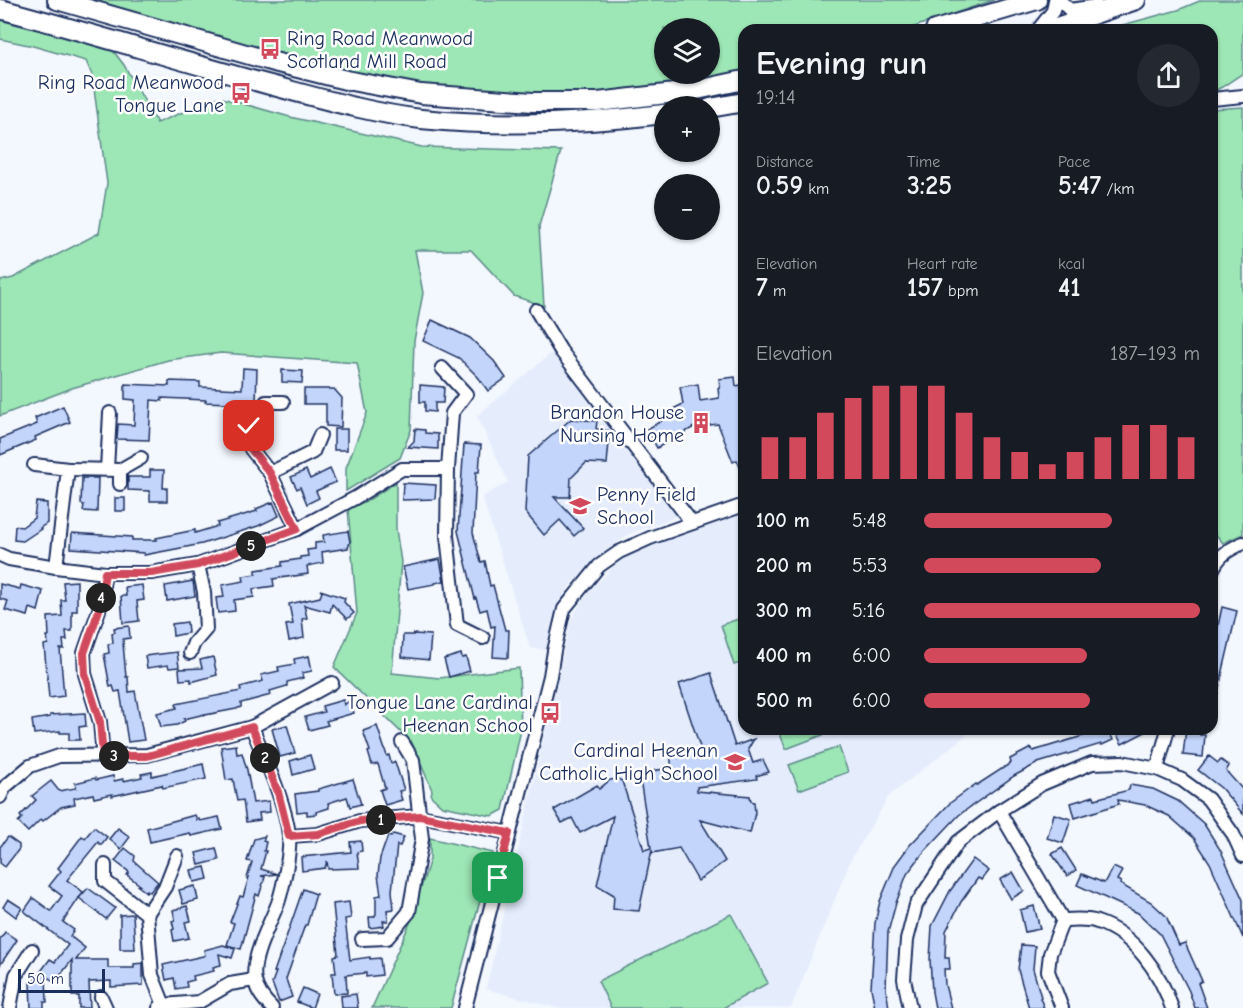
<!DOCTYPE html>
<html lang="en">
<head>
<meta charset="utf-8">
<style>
  body { margin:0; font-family:"Comic Neue",sans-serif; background:#242831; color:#f1f3f6; height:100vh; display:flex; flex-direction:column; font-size:22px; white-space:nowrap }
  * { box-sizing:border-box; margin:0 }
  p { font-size:20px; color:#9ea1a6 }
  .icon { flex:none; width:33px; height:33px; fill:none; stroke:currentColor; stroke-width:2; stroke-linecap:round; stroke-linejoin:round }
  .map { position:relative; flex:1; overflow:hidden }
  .drawer { position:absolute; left:738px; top:24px; width:480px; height:711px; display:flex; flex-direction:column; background:#171b24; border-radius:18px; box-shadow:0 2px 4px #0004 }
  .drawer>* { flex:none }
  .controls { position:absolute; left:654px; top:18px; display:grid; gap:12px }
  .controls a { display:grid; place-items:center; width:66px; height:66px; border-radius:50%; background:#171b24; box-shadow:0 2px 4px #0004; font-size:30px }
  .scale { position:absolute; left:18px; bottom:15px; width:87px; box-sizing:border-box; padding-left:6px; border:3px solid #1b2f5e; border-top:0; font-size:16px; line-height:21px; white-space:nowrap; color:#1b2f5e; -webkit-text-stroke:4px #fff; paint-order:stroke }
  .pin { position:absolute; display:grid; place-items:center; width:51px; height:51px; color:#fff; margin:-26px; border-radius:12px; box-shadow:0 3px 9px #0006 }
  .km { position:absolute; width:30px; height:30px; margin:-15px; border-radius:50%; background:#222; color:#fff; font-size:16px; line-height:30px; text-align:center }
  .round { display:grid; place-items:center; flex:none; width:63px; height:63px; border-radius:32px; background:#242831 }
  .head { display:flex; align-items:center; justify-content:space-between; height:102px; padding:0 18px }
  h1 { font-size:33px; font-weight:800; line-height:45px }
  .figures { display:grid; grid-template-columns:repeat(3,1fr); gap:9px; height:102px; padding:6px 18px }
  .figures div { display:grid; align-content:center }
  .figures b { font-size:26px; font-weight:800 }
  .figures small { font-size:16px; font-weight:400 }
  .figures p { font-size:16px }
  .chart { height:168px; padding:12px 18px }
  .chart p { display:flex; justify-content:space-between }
  .chart svg { width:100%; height:108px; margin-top:6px; stroke:#d1495b; stroke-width:6 }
  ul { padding:0 18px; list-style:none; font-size:20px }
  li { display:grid; grid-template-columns:96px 72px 1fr; align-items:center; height:45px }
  li i { height:15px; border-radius:8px; background:#d1495b }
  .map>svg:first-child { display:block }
</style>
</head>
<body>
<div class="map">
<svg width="1243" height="1008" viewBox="0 0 1243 1008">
  <rect width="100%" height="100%" fill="#f3f7fe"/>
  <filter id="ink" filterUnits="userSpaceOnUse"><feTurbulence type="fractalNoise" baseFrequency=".0167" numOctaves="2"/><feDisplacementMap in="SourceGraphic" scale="12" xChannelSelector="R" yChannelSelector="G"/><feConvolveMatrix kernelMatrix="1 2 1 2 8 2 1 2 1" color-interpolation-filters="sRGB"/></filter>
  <g filter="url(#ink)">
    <!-- built -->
    <g fill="#e5edfd">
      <polygon points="556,349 682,515 631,533 600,555 569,587 555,614 546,650 530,648 482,497 508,482 477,416"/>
      <polygon points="744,511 744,729 974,729 889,796 850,861 791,1008 557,1008 486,989 571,619 582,601 595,585 622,558 668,536"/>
    </g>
    <!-- green -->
    <g fill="#9de6b5" stroke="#5c8a8a" stroke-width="1.5" fill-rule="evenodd">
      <path d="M 73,0 L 994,0 L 905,30 L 744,30 L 744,75 L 598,102 L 421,94 ZM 664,28 L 710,28 L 710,74 L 664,74 Z"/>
      <polygon points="1202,0 1243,0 1243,73 1222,87 1212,92 1212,30 1104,30 1178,10"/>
      <polygon points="0,20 111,48 124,65 157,123 219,97 290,117 422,147 561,151 539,226 544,306 514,296 471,250 415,250 423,293 414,341 411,430 400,458 346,491 346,468 367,413 357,363 221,353 168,360 72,388 0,416 0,281 13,278 99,233 107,183 92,75 86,61 33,46 0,39"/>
      <polygon points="1243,107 1243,534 1223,543 1212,530 1212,109"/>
      <polygon points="396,482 396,529 401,562 392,673 439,678 519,668 521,730 503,810 492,816 442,806 431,796 432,790 412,743 334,667 357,613 348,509 370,499"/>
      <polygon points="744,617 744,662 734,665 721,625"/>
      <polygon points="778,729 832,729 833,731 786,749"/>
      <polygon points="839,747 848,772 799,790 789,765"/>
      <polygon points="430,838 493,853 451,1008 372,1008 410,923 430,859"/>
      <polygon points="731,914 768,983 723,1008 611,1008 598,981"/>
    </g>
    <!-- building -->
    <g fill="#c3d5fb" stroke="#1b2f5e" stroke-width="1.5">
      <polygon points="432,320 470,338 494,361 506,378 488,391 478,377 459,358 423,341"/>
      <polygon points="243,368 257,369 256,401 254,404 205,402 206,400 162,398 162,401 151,400 149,440 117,439 118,424 134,425 135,400 125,399 125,384 169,386 169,381 200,382 200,387 242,389"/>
      <polygon points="282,370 303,371 302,383 282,382"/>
      <polygon points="735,377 736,386 741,385 744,409 744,477 737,460 733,462 718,424 694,427 657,448 647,429 665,419 663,414 683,404 680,387 698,384 700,401 719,398 718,388 720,388 719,379"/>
      <polygon points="420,385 444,387 443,403 435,403 435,412 425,411 425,402 420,402"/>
      <polygon points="304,389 334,389 342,398 341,427 326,426 326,404 304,404"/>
      <polygon points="63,406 70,422 35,437 36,440 0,455 0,439 37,424 35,418"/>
      <polygon points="571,419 597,421 596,429 610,431 607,464 586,463 571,478 570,497 554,497 583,528 574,536 560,520 544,535 525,512 528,456"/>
      <rect x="334" y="429" width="13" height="21"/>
      <polygon points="415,429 425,430 425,433 438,434 438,449 408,447 414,441"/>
      <polygon points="464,444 481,445 479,472 476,472 473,533 481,562 485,561 490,586 493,585 505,630 509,630 508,658 493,657 495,626 491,627 487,609 480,611 476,598 475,599 458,531"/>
      <polygon points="330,469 336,482 316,491 319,498 307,504 300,487 297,489 291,477 306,470 310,479"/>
      <polygon points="150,470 164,470 163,488 167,488 167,501 150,501 150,491 128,490 128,477 150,477"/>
      <polygon points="82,478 98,478 97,512 83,511 84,505 81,504"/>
      <polygon points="403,483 436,485 435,499 402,500"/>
      <rect x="115" y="498" width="10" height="13"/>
      <polygon points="36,502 47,503 47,523 40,528 41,529 23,541 14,540 15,526 22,527 34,518"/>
      <polygon points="273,502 279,516 258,526 202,544 144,555 144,553 71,548 72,533 132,537 132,540 157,540 156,538 195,530 195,533 218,526 217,523 257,511 256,509"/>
      <polygon points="348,531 350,542 348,548 322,552 323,563 307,566 308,574 273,579 274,586 253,589 254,597 234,600 235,611 218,613 216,598 224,597 222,585 244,581 243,576 256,574 256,570 282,566 282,562 300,559 300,557 308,556 307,550 315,549 315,543 324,542 323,535"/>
      <polygon points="440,559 444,581 435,583 435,584 408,589 403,567"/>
      <polygon points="77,581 77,611 72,611 72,631 66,631 67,640 63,640 64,649 60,649 64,696 49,698 44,645 48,644 47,636 49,636 48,617 62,616 61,600 65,600 63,582"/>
      <polygon points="193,581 195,596 167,601 165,586"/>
      <polygon points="0,584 20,589 21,585 43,591 38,611 30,608 28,616 5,610 8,601 0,599"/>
      <polygon points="142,585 144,600 137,601 139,621 123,623 121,596 126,596 125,587"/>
      <polygon points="320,590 345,598 344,602 354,613 347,619 332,604 330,612 304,605 307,618 302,619 304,638 289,641 286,625 293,624 289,604 320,597 322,592"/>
      <polygon points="1222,607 1237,611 1215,705 1212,705 1212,653"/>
      <polygon points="187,622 188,633 173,636 172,624"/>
      <polygon points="129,626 130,638 123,639 123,643 126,677 128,677 129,692 135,691 144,740 128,742 120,691 115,692 113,686 110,687 104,654 109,653 108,644 113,643 112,633 115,632 114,628"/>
      <polygon points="413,634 431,635 429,660 402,657 403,635 413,635"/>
      <polygon points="177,652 179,667 169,668 168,665 147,668 145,656"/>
      <polygon points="461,654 462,658 466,657 470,671 449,677 444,659"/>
      <polygon points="309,656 312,671 302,673 303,678 287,682 287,686 270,691 271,695 241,703 241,707 236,709 205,715 205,714 184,719 185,721 177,725 161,727 157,713 177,708 176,704 241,691 240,687 263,681 261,675 279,671 278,667 295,664 294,659"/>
      <polygon points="213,657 217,675 191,682 191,679 180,680 179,669 202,668 200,660"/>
      <polygon points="711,673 735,746 754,739 748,749 753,763 763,760 769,772 756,776 757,779 697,787 697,791 750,796 751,801 754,802 755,813 750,833 700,820 725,861 698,881 679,848 652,853 652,850 639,911 613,909 614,895 597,885 613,816 580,833 572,818 562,823 554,810 597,785 599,789 610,780 618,779 622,781 644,850 651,848 640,779 646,778 645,772 671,768 671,751 701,750 679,684"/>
      <polygon points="356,696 361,703 353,710 354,713 326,721 328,725 309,730 305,717 324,712 322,706 343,700 344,705"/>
      <polygon points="85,713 86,726 79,727 80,740 69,740 69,733 60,733 60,731 34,734 32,720 50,717 50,715"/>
      <polygon points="287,725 295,753 280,757 272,729"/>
      <polygon points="377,726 387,756 389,755 391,763 395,762 404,790 399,791 402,800 385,805 380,790 385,788 378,764 372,765 368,752 370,751 363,731"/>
      <polygon points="1099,729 1108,729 1113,740 1102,745 1101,744 1038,763 1014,776 959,815 924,852 907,874 896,903 888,932 886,988 889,1008 875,1008 871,988 875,923 880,901 895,865 909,846 950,803 976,784 977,785 1011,763 1010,759 1031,748 1033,751 1086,735"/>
      <polygon points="1125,729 1151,729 1122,744 1116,733"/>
      <polygon points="1186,729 1202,730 1200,735 1205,735 1203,757 1183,755"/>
      <polygon points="236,745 237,754 242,753 247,770 253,803 269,801 270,812 259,813 260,820 246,822 243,800 237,801 233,779 226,780 221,747"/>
      <polygon points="310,755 314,769 293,775 290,761"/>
      <polygon points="1209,756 1218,763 1221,760 1229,766 1226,771 1243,790 1243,814 1221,788 1198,770"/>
      <polygon points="203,764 206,779 163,788 162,785 112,796 112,794 94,798 93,794 74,798 75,804 61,807 43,821 41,819 28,832 18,822 22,818 20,816 36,800 32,796 51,781 59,791 76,788 75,783 95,778 96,780 113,776 114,781 123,779 123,781 142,777 141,774 152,772 152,776"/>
      <polygon points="353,779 361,804 350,807 347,797 328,803 329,808 316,812 317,814 307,815 307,811 297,812 295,794 318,791 318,789"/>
      <polygon points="1130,785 1153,789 1178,801 1204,824 1221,851 1243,900 1243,938 1210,863 1194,838 1169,816 1145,805 1118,800 1119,804 1075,818 1071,803 1094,796 1095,799 1129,790"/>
      <polygon points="1054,814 1071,819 1063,843 1047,838"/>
      <polygon points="195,815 197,820 199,819 200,821 219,817 222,829 191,836 190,833 150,842 147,828"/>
      <polygon points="94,827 107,837 101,845 98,842 67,880 83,892 63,922 74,930 70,936 85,948 76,960 108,960 108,968 134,968 134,964 143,963 143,985 111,987 111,981 89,982 90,1008 79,1008 79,996 72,996 72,960 55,982 46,976 47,1002 44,1002 44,1008 31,1008 30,982 33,982 50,959 55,962 68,945 24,911 33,898 51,911 62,896 49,886 61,871 58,868 82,836 85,838"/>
      <polygon points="118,828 130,837 121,849 109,839"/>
      <polygon points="393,834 404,837 400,846 397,845 392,891 394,909 387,910 388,921 383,921 384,926 370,928 369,917 374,917 376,914 376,896 381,895 378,875 380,858 388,836 391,837"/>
      <polygon points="265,836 263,841 266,842 264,851 266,851 261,869 277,874 261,876 265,877 259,896 256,894 241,949 227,945 234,923 230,922 240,896 243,897 249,877 247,878 252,862 247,861 254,839"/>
      <polygon points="8,837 19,845 19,849 5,867 0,863 0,847"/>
      <polygon points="361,841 362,851 357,852 359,868 328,869 327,861 325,868 302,871 301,857 351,852 350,842"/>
      <polygon points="125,848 135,856 134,861 158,882 150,892 147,890 146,892 138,886 140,885 127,875 129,872 115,861"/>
      <polygon points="216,848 219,860 199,865 196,853"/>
      <polygon points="1062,848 1076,870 1067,876 1052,854"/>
      <polygon points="973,859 989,871 982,880 978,878 961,902 946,931 945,958 949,958 950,969 944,969 945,985 951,1008 935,1008 932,992 930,959 932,926 950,891"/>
      <polygon points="205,867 208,879 194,882 191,870"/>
      <polygon points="1113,867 1122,871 1117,880 1121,882 1120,884 1151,902 1166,916 1179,945 1185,943 1202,981 1198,983 1207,1008 1195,1008 1189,991 1160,934 1138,913 1077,885 1082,874 1104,883"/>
      <polygon points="1013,872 1024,891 1011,899 1000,880"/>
      <polygon points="195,886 198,900 183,904 179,890"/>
      <polygon points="88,888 115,908 106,919 79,898"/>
      <polygon points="303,889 316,894 307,925 305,925 286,979 292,997 279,1002 272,983 276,972 274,972"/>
      <polygon points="8,899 22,908 16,917 3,907"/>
      <polygon points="349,902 351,918 345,919 350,960 370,957 370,959 380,958 382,975 366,977 366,973 346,975 347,993 334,994 332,973 336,973 334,956 338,955 333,904"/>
      <polygon points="187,906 191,921 185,922 189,938 174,941 172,930 174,929 172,921 175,920 173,910"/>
      <polygon points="1034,906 1040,929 1025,932 1020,910"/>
      <polygon points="133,914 135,949 120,949 120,915"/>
      <polygon points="5,932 17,940 0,965 0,939"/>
      <polygon points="223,945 235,949 232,958 219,954 221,965 213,967 214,971 193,976 194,980 186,982 187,987 176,989 174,978 166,980 163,965 203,956 205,955 204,950"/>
      <polygon points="1021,945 1035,946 1033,969 1041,997 1040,998 1044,1008 1029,1008 1018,970"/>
      <polygon points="303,988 317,994 312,1008 297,1002"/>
      <polygon points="356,994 358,1008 342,1008 341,996"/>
    </g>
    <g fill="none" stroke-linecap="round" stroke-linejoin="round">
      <defs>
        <g id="minor">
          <polyline points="1059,0 1070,10 1097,6"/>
          <polyline points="1038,30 1053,11 1055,0"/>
          <polyline points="1212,99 1243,96"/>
          <polyline points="536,310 561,351 692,523"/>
          <polyline points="442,368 466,394 452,413 448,469 447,536 457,625 483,638"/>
          <polyline points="283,402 266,402 249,426 251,449 270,473 297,529"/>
          <polyline points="34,465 68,469 56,567"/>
          <polyline points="68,469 120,470 141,458"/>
          <polyline points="107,469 110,413"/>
          <polyline points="120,470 120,484"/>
          <polyline points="270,473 313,452 320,435"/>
          <polyline points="0,555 9,559 56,567 105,573 151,573 198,565 297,529 355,498 402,469 448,469"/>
          <path d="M 1212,571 C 1219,555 1228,550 1243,543"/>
          <polyline points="190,653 194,643 206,629 204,592 198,565"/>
          <path d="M 252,727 C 265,760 285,801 289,835 C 291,851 283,888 278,903 C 270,924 250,959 255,981 C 257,992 264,1000 272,1008"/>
          <polyline points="103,756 100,722 85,674 84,653 99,610 105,573"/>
          <polyline points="1157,769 1168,729"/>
          <polyline points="0,797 5,787 30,766 59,756 147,755 252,727 332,683"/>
          <polyline points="999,811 1063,920"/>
          <polyline points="289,836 318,834 360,821 420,816 509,833"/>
          <polyline points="105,865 105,881 147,914 152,975 164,1005"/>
          <polyline points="147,914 165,887 177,856"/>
          <path d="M 1063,920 C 1074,920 1087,918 1097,922 C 1134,934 1160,972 1172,1008"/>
          <polyline points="362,939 387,938 409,912 422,839 413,760 402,742"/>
          <polyline points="101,997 106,1008"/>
          <polyline points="10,1008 16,975 32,950"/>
          <polyline points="159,1008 164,1005 199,1002 230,984 254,980"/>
          <polyline points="465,1008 550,676 554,651 564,609 599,566 619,552 650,538 744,505"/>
          <polyline points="910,1008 904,979 907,940 916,905 958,842 999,811 1042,784 1092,763 1122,762 1157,769 1182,780 1208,799 1233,834 1243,856"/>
          <polyline points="1062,1008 1048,971 1050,954 1063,920"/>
        </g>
        <g id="highway">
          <polyline points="57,0 274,62 346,80 421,94 533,102 598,102 692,91 744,80"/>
          <path d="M 0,9 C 91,33 180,61 270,85 C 319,98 370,113 421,119 C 502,127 583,124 664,114"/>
          <polyline points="935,30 1037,0"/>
          <polyline points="1048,30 1136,0"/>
          <polyline points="710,108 744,102"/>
        </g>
      </defs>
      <!-- minor casing -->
      <use href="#minor" stroke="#1b2f5e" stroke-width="16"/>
      <!-- highway casing -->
      <use href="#highway" stroke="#1b2f5e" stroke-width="22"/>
      <!-- minor -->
      <use href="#minor" stroke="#fff" stroke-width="12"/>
      <!-- highway -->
      <use href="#highway" stroke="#fff" stroke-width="18"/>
    </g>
  </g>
  <g fill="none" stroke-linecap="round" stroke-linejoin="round" filter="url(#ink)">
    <defs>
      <polyline id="route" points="249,426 251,449 270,473 297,529 198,565 151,573 105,573 99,610 84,653 85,674 100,722 103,756 147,756 252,727 278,792 289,836 318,834 360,821 420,816 509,833 498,878"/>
    </defs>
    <!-- route casing -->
    <use href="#route" stroke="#fff" stroke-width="12"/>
    <!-- route -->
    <use href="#route" stroke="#d1495b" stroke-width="8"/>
  </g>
  <!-- icons -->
  <defs>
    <symbol id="bus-bare" viewBox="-9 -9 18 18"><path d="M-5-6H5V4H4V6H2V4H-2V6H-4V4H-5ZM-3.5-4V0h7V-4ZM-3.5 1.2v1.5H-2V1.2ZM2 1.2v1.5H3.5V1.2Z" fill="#d1495b" stroke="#fff" stroke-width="2.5" paint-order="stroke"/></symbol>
    <symbol id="building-bare" viewBox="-9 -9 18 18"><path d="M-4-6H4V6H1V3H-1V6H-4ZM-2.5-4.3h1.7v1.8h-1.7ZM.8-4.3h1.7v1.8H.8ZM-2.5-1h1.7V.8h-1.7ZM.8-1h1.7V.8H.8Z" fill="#d1495b" stroke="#fff" stroke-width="2.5" paint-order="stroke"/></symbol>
    <symbol id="school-bare" viewBox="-9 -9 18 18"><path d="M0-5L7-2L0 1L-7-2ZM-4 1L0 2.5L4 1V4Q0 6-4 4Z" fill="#d1495b" stroke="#fff" stroke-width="2.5" paint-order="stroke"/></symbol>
  </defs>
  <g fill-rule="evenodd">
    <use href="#bus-bare" x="255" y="34" width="30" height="30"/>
    <use href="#bus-bare" x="226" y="78" width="30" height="30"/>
    <use href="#building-bare" x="686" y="408" width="30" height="30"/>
    <use href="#school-bare" x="565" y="491" width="30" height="30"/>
    <use href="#bus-bare" x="535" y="698" width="30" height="30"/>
    <use href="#school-bare" x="720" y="747" width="30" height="30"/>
  </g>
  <g text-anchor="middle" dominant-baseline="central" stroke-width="5" stroke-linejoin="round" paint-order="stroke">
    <!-- poi labels -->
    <g font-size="20" fill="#1b2f5e" stroke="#fff" text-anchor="end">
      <text x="287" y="38" text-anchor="start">Ring Road Meanwood<tspan x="287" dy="23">Scotland Mill Road</tspan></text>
      <text x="224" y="82">Ring Road Meanwood<tspan x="224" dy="23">Tongue Lane</tspan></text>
      <text x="684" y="412">Brandon House<tspan x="684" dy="23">Nursing Home</tspan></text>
      <text x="597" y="494" text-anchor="start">Penny Field<tspan x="597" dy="23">School</tspan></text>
      <text x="533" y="702">Tongue Lane Cardinal<tspan x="533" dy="23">Heenan School</tspan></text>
      <text x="718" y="750">Cardinal Heenan<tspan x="718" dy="23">Catholic High School</tspan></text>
    </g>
  </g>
</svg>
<div class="controls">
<a><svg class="icon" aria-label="layers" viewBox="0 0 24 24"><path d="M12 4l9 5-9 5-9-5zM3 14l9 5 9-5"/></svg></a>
<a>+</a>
<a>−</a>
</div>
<div class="scale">50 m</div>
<div class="pin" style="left:498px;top:878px;background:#1e9e55"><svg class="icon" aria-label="arrive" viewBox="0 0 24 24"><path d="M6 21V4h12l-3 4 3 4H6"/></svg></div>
<div class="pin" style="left:249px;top:426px;background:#d93025"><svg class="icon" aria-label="check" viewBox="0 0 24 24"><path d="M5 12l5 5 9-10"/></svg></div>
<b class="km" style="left:381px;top:820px">1</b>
<b class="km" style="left:265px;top:758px">2</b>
<b class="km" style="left:114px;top:756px">3</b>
<b class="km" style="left:101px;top:598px">4</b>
<b class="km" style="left:251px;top:546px">5</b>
<section class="drawer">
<div class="head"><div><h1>Evening run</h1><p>19:14</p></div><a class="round"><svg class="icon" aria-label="share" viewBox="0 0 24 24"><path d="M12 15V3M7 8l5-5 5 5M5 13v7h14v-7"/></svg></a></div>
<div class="figures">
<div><p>Distance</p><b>0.59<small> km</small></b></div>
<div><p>Time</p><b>3:25</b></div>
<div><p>Pace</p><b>5:47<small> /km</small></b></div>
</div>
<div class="figures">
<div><p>Elevation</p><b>7<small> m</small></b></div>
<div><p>Heart rate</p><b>157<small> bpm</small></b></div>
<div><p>kcal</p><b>41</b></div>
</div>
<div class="chart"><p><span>Elevation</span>187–193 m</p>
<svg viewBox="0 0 160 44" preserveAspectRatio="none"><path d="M5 44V27M15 44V27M25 44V17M35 44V11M45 44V6M55 44V6M65 44V6M75 44V17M85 44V27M95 44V33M105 44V38M115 44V33M125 44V27M135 44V22M145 44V22M155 44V27"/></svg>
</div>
<ul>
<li><b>100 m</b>5:48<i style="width:68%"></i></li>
<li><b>200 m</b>5:53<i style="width:64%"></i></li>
<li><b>300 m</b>5:16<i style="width:100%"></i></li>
<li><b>400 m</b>6:00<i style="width:59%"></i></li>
<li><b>500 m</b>6:00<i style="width:60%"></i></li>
</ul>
</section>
</div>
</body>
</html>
